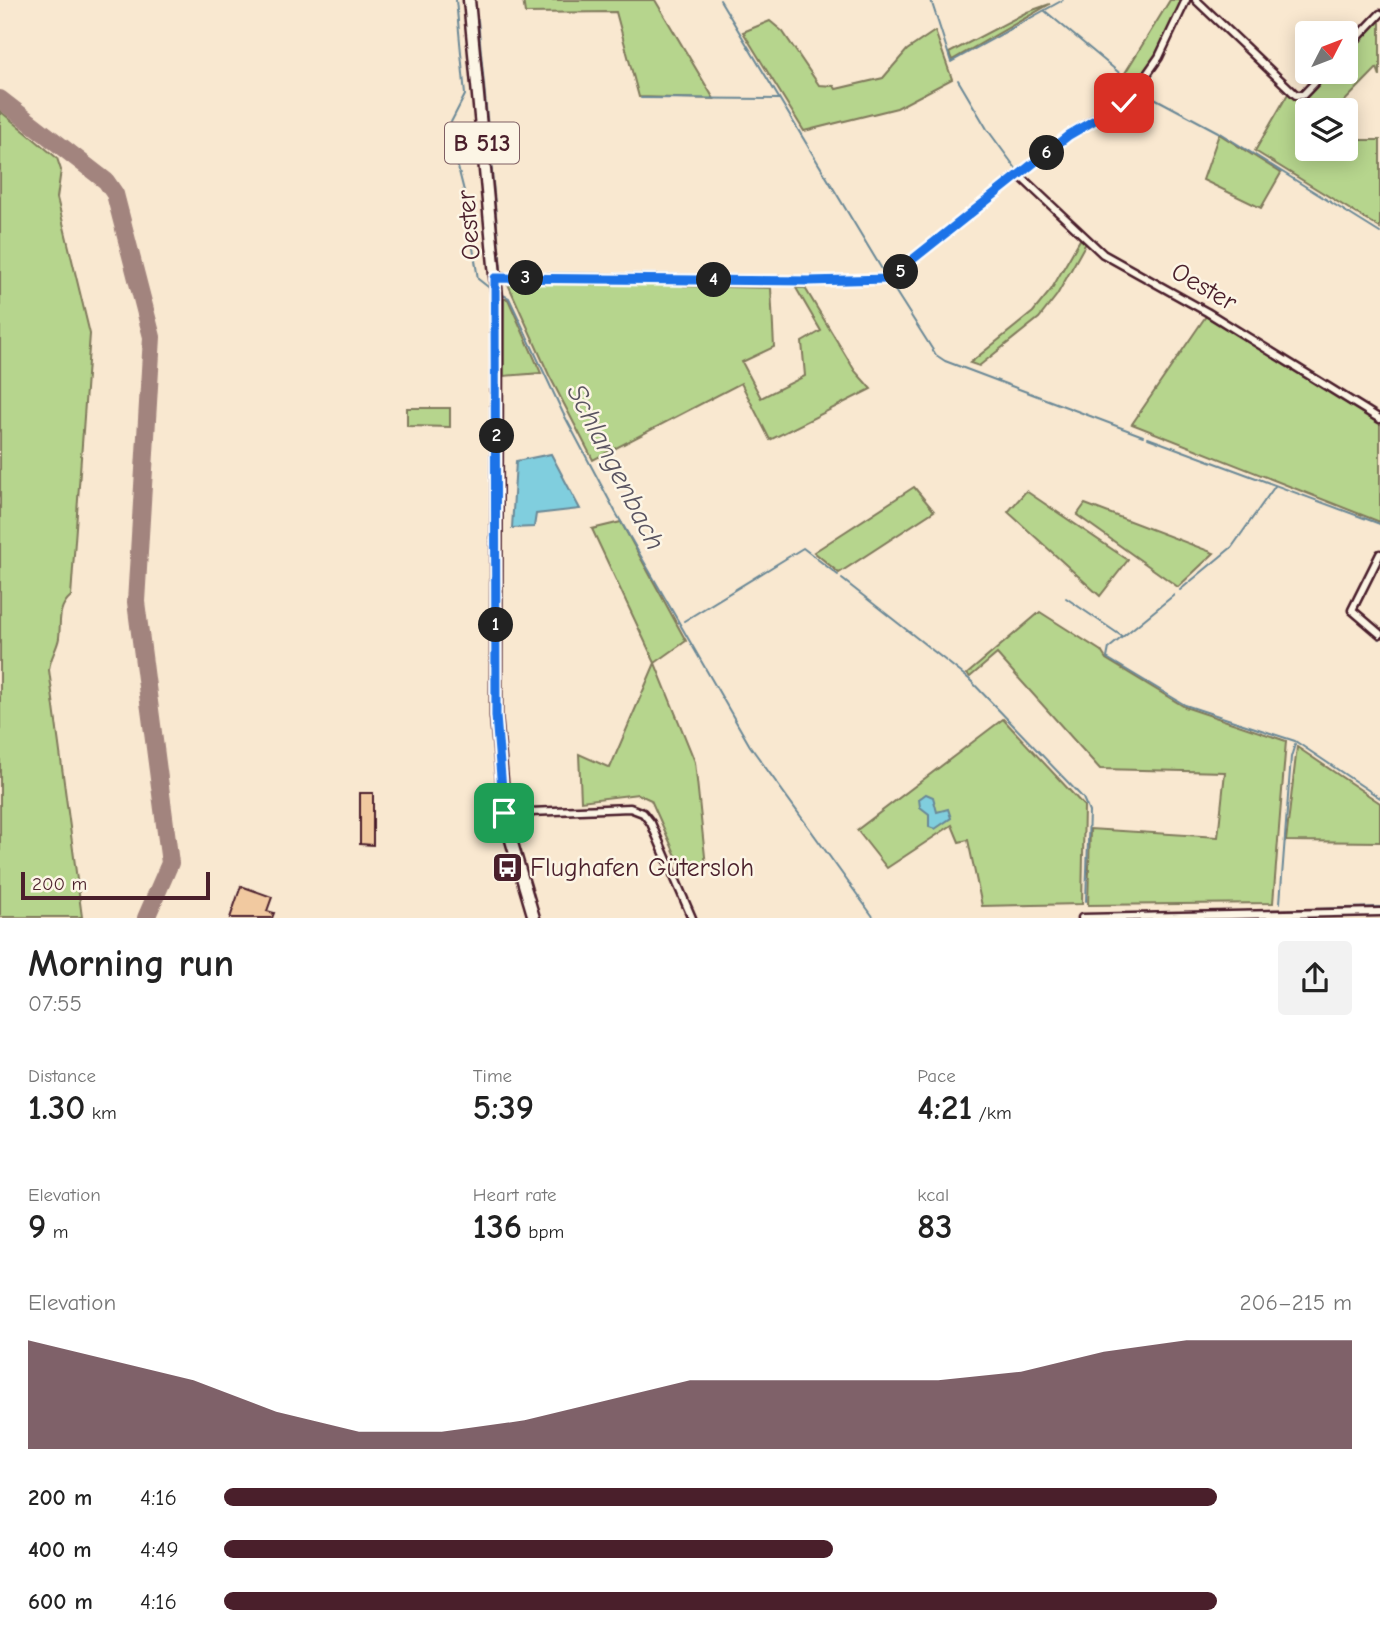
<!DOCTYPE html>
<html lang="en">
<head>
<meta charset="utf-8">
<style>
  body { margin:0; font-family:"Comic Neue",sans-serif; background:#f2f2f2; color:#222; height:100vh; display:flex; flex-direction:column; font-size:26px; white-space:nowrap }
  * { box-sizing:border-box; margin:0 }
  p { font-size:23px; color:#767676 }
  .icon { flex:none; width:38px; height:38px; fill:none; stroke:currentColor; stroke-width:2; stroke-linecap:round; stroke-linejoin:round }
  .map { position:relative; height:918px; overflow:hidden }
  .drawer { display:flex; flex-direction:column; background:#fff; flex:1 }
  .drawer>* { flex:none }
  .needle { width:46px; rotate:48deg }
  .controls { position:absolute; left:1295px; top:21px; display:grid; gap:14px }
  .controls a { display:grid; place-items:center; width:63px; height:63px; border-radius:7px; background:#fff; box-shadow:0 4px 18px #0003; font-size:35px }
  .scale { position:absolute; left:21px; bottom:18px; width:189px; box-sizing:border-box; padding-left:7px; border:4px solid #4a1f2b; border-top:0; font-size:19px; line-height:24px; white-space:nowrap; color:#4a1f2b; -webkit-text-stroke:5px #fcf5e5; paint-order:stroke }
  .pin { position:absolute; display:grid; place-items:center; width:60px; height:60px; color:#fff; margin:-30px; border-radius:14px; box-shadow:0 4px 10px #0006 }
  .km { position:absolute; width:35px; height:35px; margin:-18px; border-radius:50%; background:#222; color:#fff; font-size:19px; line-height:35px; text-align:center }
  .round { display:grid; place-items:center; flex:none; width:74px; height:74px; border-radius:7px; background:#f2f2f2 }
  .head { display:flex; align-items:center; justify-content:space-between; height:119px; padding:0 28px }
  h1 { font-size:38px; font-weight:600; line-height:52px }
  .metrics { display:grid; grid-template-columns:repeat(3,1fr); gap:10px; height:119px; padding:7px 28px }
  .metrics div { display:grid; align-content:center }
  .metrics b { font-size:35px; font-weight:600 }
  .metrics small { font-size:19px; font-weight:400 }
  .metrics p { font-size:19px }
  .chart { height:196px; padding:14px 28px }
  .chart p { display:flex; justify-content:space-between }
  .chart svg { width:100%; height:126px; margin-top:7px; fill:#4a1f2b; opacity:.7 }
  ul { padding:0 28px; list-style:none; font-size:23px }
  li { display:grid; grid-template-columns:112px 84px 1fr; align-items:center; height:52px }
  li i { height:18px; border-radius:9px; background:#4a1f2b }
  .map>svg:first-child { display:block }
</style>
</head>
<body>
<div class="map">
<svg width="1380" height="918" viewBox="0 0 1380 918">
  <rect width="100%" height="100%" fill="#f9e8d0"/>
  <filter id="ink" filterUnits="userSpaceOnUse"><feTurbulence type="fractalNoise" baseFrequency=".0143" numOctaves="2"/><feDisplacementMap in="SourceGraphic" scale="14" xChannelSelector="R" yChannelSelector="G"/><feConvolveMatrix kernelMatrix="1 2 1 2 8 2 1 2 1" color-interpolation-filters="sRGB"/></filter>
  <g filter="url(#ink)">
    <!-- green -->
    <g fill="#b6d58d" stroke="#807a5c" stroke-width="2">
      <polygon points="523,0 655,0 714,99 639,97 616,12 525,13"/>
      <polygon points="1170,0 1183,0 1157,57 1139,85 1125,73"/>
      <polygon points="1050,4 952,60 949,53 1027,12"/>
      <path d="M 1380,17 L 1380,76 L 1377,68 L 1336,110 C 1321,110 1312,110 1301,99 L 1328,72 L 1346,72 L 1346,53 Z"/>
      <polygon points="770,21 783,32 819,85 834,86 836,89 883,78 907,50 935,31 952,79 897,108 804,131 743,32"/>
      <polygon points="1289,92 1310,110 1307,110 1307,149 1346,149 1346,140 1380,140 1380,228 1255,151"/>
      <path d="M 0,111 L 57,158 L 61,170 L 57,198 L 90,334 L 71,596 C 57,608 61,621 59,638 C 57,649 50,658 49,670 L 82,917 L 0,917 Z"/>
      <polygon points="1219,134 1281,173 1261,208 1203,180"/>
      <polygon points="1081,238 1086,243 1057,295 1039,318 979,366 970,363 1033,312 1051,290"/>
      <polygon points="524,281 684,282 684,286 771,288 774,347 742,362 761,398 805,376 802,342 821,331 796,288 805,288 855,371 871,389 770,440 741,383 593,460 549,375 508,284 524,284"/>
      <polygon points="504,299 508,299 541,373 504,376"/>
      <polygon points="1206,316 1380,423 1380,522 1132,424"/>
      <polygon points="407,408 450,408 450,427 407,426"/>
      <polygon points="914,487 934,511 839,573 814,552"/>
      <polygon points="1026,491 1128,560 1100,596 1008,512"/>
      <polygon points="1085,504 1214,553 1178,587 1077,515"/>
      <polygon points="621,522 686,641 655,663 695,762 706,866 681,867 651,800 638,794 581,801 579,754 610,768 655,663 592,529"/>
      <polygon points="1040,612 1101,651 1106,659 1185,707 1286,741 1273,903 1088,905 1090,829 1218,837 1225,772 1100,769 997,654 970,677 967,674"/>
      <polygon points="1003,719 1084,806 1082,904 982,906 968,840 959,842 952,825 887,868 857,830"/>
      <polygon points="1297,747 1380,803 1380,842 1286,841"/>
    </g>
    <!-- water -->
    <g fill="#80cede" stroke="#6a8896" stroke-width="2">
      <polygon points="551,454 580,509 536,514 534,527 512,528 516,461"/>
      <polygon points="926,794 933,797 937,812 948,809 951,818 935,829 929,827 929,814 920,807 919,799"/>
    </g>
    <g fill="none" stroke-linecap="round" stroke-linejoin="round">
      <!-- stream -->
      <g stroke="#6a8896" stroke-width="2">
        <polyline points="456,0 465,95 448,128 464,191 478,279 492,290"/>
        <polyline points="720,0 886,276"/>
        <polyline points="931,0 951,62 1063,0"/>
        <polyline points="1045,11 1135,86"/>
        <polyline points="478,20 501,269"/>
        <polyline points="958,80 987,129 1017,170"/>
        <polyline points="1143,92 1218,132 1380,233"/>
        <polyline points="641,98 779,99"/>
        <polyline points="1022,183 1058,216"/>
        <polyline points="1049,199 1076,224"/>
        <polyline points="1125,262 1194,301"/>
        <polyline points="547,273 847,277"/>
        <polyline points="889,281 936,355 945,361 1143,436"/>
        <polyline points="696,284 776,285"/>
        <polyline points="783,285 798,285"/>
        <polyline points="501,294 509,298 563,413 616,513 750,746 874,918"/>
        <polyline points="1148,438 1380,524"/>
        <polyline points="842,579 969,679 1083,798 1089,812 1086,901"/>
        <polyline points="1180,590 1232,547 1275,486"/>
        <polyline points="1174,595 1109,648 1107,658 1185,705 1295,741 1380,798"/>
        <polyline points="1066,598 1123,637"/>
        <polyline points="1358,620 1380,639"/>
        <polyline points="684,621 803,548 838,575"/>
        <polyline points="1280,903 1291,757 1295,744"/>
        <polyline points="1281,910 1380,907"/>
        <polyline points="1283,917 1283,918"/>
      </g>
      <!-- taxiway -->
      <polyline stroke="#a2847e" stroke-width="18" points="0,99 106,181 115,194 152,337 136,602 170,863 146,918"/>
    </g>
    <!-- building -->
    <g fill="#f1c9a0" stroke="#4a1f2b" stroke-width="2">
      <polygon points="360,793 373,793 373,845 360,844"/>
      <polygon points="241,886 272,897 267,911 274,913 272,918 230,918"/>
    </g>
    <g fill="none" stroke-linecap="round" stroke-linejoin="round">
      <defs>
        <g id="street">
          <polyline points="1196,0 1296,95 1303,95 1325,72"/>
          <polyline points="1346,50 1380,14"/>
          <polyline points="1020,176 1103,254 1207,312 1380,419"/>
          <polyline points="495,278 808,281 888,279 1069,135 1131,97 1159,57 1186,0"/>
          <polyline points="1380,554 1352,610 1380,634"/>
          <polyline points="504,813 630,808 643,813 651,823 692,918"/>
          <polyline points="506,823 530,814"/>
          <polyline points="1082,918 1380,912"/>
        </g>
        <polyline id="primary" points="469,0 497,297 496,716 506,823 534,918"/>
      </defs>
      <!-- street casing -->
      <use href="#street" stroke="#4a1f2b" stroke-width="11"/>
      <!-- primary casing -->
      <use href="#primary" stroke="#4a1f2b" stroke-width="15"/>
      <!-- street -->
      <use href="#street" stroke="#fcf5e5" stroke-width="6"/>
      <!-- primary -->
      <use href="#primary" stroke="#fcf5e5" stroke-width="10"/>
    </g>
  </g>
  <g fill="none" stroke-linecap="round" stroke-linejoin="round" filter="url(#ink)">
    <defs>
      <polyline id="route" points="504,813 496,716 495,278 808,281 888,279 1069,135 1124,103"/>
    </defs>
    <!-- route casing -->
    <use href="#route" stroke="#fff" stroke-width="14"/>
    <!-- route -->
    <use href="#route" stroke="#1a73e8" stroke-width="9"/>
  </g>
  <!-- icons -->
  <defs>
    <symbol id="bus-square" viewBox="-11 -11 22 22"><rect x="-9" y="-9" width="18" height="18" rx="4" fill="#4a1f2b" stroke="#fcf5e5"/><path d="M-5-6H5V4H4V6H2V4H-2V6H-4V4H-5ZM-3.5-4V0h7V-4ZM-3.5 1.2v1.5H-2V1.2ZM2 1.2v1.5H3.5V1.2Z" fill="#fff"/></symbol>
  </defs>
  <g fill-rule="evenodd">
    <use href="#bus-square" x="490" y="850" width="35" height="35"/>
  </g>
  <g text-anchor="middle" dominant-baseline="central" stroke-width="5" stroke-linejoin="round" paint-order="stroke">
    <!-- shield labels -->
    <rect fill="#fcf5e5" stroke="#7f5f63" stroke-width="2" x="445" y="122.5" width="74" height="41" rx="5"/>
    <g font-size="24" font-weight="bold" fill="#4a1f2b">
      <text x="482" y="143">B 513</text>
    </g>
    <!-- street labels -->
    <g font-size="26" fill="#4a1f2b" stroke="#fcf5e5">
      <text transform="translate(469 225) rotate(-95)">Oester</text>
      <text transform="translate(1204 287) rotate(30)">Oester</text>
    </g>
    <!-- poi labels -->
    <g font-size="26" fill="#4a1f2b" stroke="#fcf5e5" text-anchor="start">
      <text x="530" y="868">Flughafen Gütersloh</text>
    </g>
    <!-- water labels -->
    <g font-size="28" font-style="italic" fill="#5a5461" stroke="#fcf5e5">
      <text transform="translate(616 467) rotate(63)">Schlangenbach</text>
    </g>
  </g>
</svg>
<div class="controls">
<a><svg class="needle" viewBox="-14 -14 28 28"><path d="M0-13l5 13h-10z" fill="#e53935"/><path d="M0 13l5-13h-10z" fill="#767676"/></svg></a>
<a><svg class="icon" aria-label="layers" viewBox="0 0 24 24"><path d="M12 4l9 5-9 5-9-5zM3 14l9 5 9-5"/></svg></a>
</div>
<div class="scale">200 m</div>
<div class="pin" style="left:504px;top:813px;background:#1e9e55"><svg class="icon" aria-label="arrive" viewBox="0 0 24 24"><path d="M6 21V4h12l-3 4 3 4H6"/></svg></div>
<div class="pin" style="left:1124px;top:103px;background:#d93025"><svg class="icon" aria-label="check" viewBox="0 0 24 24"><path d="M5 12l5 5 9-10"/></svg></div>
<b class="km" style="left:496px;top:625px">1</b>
<b class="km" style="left:497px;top:436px">2</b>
<b class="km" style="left:526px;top:278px">3</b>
<b class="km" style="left:714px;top:280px">4</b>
<b class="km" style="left:901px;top:272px">5</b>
<b class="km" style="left:1047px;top:153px">6</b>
</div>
<section class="drawer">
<div class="head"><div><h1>Morning run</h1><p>07:55</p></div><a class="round"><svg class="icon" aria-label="share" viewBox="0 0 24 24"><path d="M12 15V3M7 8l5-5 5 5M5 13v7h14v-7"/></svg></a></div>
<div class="metrics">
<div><p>Distance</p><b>1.30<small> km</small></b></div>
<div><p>Time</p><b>5:39</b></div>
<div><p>Pace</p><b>4:21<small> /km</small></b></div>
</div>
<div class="metrics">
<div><p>Elevation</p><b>9<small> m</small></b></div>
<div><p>Heart rate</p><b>136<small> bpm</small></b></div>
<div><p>kcal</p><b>83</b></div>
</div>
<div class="chart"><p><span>Elevation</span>206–215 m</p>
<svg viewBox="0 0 160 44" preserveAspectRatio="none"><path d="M0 44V6L10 13L20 20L30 31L40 38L50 38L60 34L70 27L80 20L90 20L100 20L110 20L120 17L130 10L140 6L150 6L160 6V44z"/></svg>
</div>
<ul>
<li><b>200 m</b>4:16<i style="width:88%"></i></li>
<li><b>400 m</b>4:49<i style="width:54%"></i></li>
<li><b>600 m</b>4:16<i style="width:88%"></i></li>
</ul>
</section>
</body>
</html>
